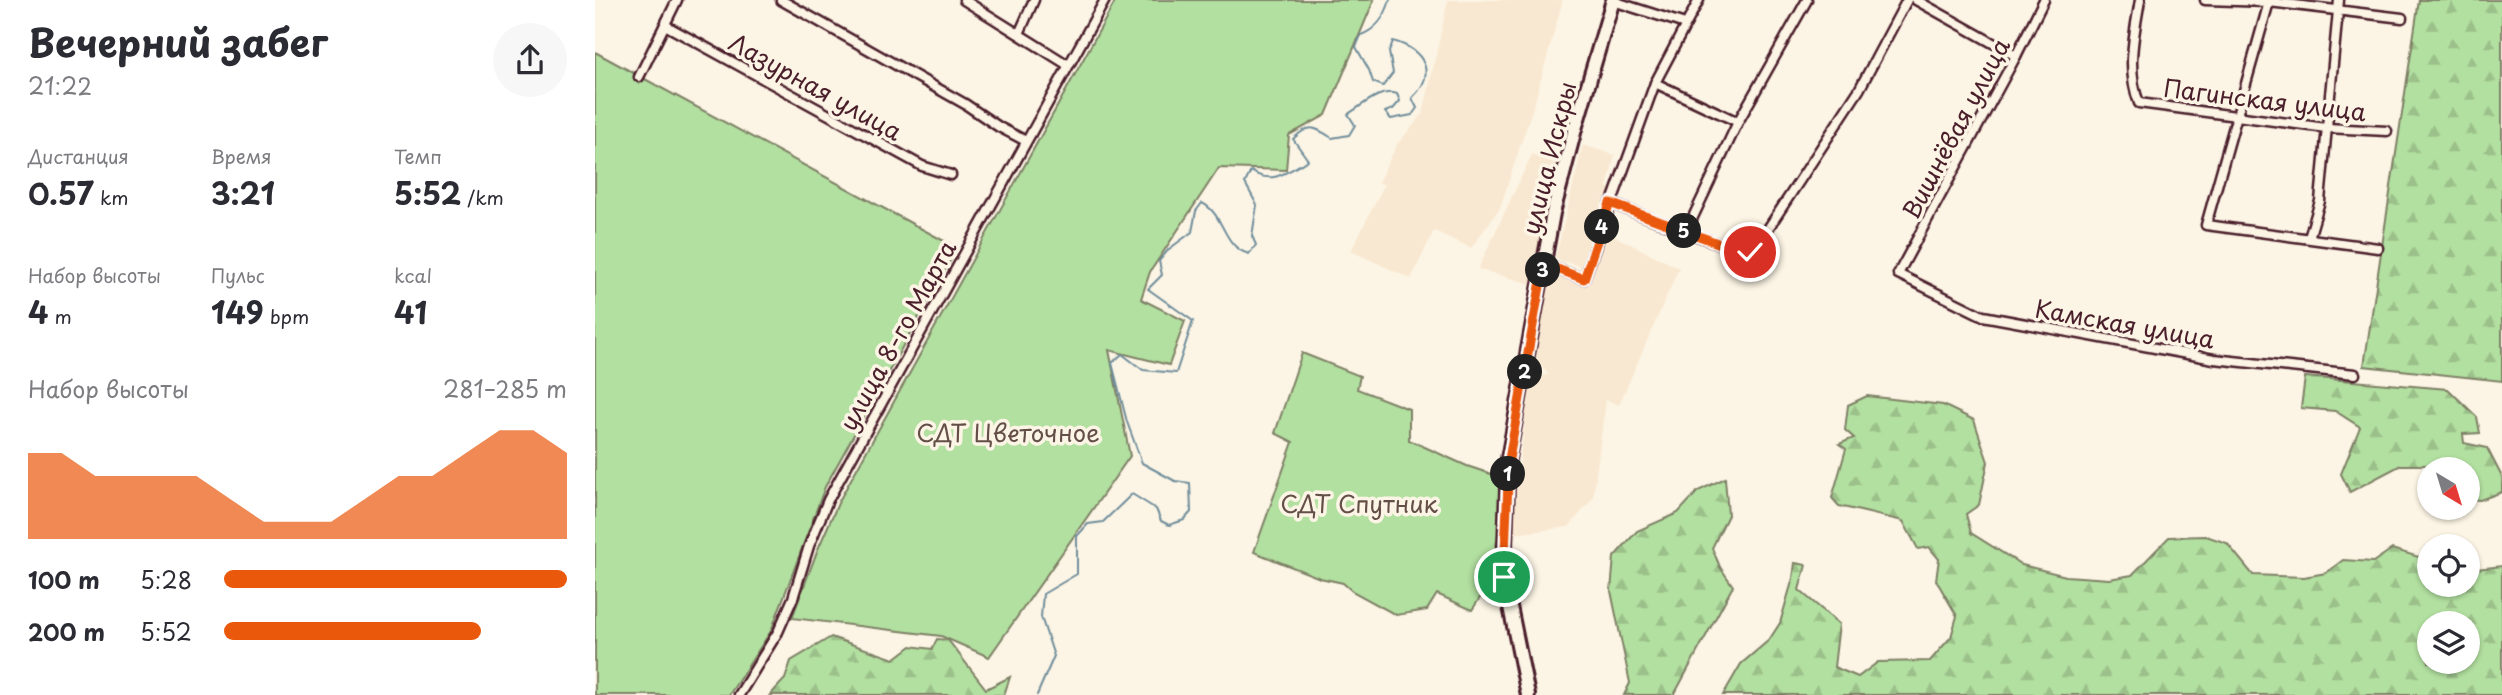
<!DOCTYPE html>
<html lang="ru">
<head>
<meta charset="utf-8">
<style>
  body { margin:0; font-family:"Playpen Sans",sans-serif; background:#f7f7f7; color:#2b2b33; height:100vh; display:flex; flex-direction:column; font-size:26px; white-space:nowrap }
  * { box-sizing:border-box; margin:0 }
  p { font-size:23px; color:#7c7c81 }
  .icon { flex:none; width:38px; height:38px; fill:none; stroke:currentColor; stroke-width:2; stroke-linecap:round; stroke-linejoin:round }
  .map { position:relative; flex:1; overflow:hidden }
  .drawer { display:flex; flex-direction:column; background:#fff; width:595px }
  .drawer>* { flex:none }
  .needle { width:46px; rotate:142deg }
  .controls { position:absolute; left:1822px; top:457px; display:grid; gap:14px }
  .controls a { display:grid; place-items:center; width:63px; height:63px; border-radius:50%; background:#fff; box-shadow:0 2px 5px #0004; font-size:35px }
  .pin { position:absolute; display:grid; place-items:center; width:60px; height:60px; color:#fff; margin:-30px; border:4px solid #fff; border-radius:50%; box-shadow:0 2px 7px #0007 }
  .km { position:absolute; width:35px; height:35px; margin:-18px; border-radius:50%; background:#222; color:#fff; font-size:19px; line-height:35px; text-align:center }
  .round { display:grid; place-items:center; flex:none; width:74px; height:74px; border-radius:37px; background:#f7f7f7 }
  .overview { display:flex; align-items:center; justify-content:space-between; height:119px; padding:0 28px }
  h1 { font-size:38px; font-weight:700; line-height:52px }
  .figures { display:grid; grid-template-columns:repeat(3,1fr); gap:10px; height:119px; padding:7px 28px }
  .figures div { display:grid; align-content:center }
  .figures b { font-size:30px; font-weight:700 }
  .figures small { font-size:19px; font-weight:400 }
  .figures p { font-size:19px }
  .chart { height:196px; padding:14px 28px }
  .chart p { display:flex; justify-content:space-between }
  .chart svg { width:100%; height:126px; margin-top:7px; fill:#ea580c; opacity:.7 }
  ul { padding:0 28px; list-style:none; font-size:23px }
  li { display:grid; grid-template-columns:112px 84px 1fr; align-items:center; height:52px }
  li i { height:18px; border-radius:9px; background:#ea580c }
  main { display:flex; flex:1; min-height:0 }
  .map>svg:first-child { display:block }
</style>
</head>
<body>
<main>
<section class="drawer">
<div class="overview"><div><h1>Вечерний забег</h1><p>21:22</p></div><a class="round"><svg class="icon" aria-label="share" viewBox="0 0 24 24"><path d="M12 15V3M7 8l5-5 5 5M5 13v7h14v-7"/></svg></a></div>
<div class="figures">
<div><p>Дистанция</p><b>0.57<small> km</small></b></div>
<div><p>Время</p><b>3:21</b></div>
<div><p>Темп</p><b>5:52<small> /km</small></b></div>
</div>
<div class="figures">
<div><p>Набор высоты</p><b>4<small> m</small></b></div>
<div><p>Пульс</p><b>149<small> bpm</small></b></div>
<div><p>kcal</p><b>41</b></div>
</div>
<div class="chart"><p><span>Набор высоты</span>281–285 m</p>
<svg viewBox="0 0 160 44" preserveAspectRatio="none"><path d="M0 44V14L10 14L20 22L30 22L40 22L50 22L60 30L70 38L80 38L90 38L100 30L110 22L120 22L130 14L140 6L150 6L160 14V44z"/></svg>
</div>
<ul>
<li><b>100 m</b>5:28<i style="width:100%"></i></li>
<li><b>200 m</b>5:52<i style="width:75%"></i></li>
</ul>
</section>
<div class="map">
<svg width="1907" height="695" viewBox="0 0 1907 695">
  <defs>
    <pattern id="forest-firs" width="22" height="20" patternUnits="userSpaceOnUse" patternTransform="scale(1.75)"><rect width="22" height="20" fill="#b2e0a0"/><path d="M5 1l3.5 6h-7zM16 11l3.5 6h-7z" fill="#9bc08a"/></pattern>
  </defs>
  <rect width="100%" height="100%" fill="#fcf5e5"/>
  <filter id="ink" filterUnits="userSpaceOnUse"><feTurbulence type="fractalNoise" baseFrequency=".0143" numOctaves="2"/><feDisplacementMap in="SourceGraphic" scale="14" xChannelSelector="R" yChannelSelector="G"/><feConvolveMatrix kernelMatrix="1 2 1 2 8 2 1 2 1" color-interpolation-filters="sRGB"/></filter>
  <g filter="url(#ink)">
    <!-- built -->
    <g fill="#f9e8d1">
      <polygon points="853,0 968,0 940,101 905,208 876,248 839,231 816,279 756,251 789,185 783,182 803,143 828,114"/>
      <polygon points="988,145 1020,155 1012,187 1016,189 991,268 960,259"/>
      <polygon points="937,154 961,162 936,284 883,269"/>
      <polygon points="1011,232 1084,268 1024,405 1011,400 998,498 974,527 918,534 925,457 936,377 953,375 941,357 955,276 957,274 992,286"/>
    </g>
    <!-- green -->
    <g fill="#b2e0a0" stroke="#7e8066" stroke-width="2">
      <polygon points="521,0 779,0 731,115 694,135 691,170 624,168 555,272 546,299 590,321 574,365 514,350 535,456 394,657 346,636 197,618 223,549 244,501"/>
      <polygon points="0,52 362,248 230,487 176,631 134,695 0,695"/>
      <polygon points="707,353 765,376 762,389 814,409 814,440 872,466 911,479 896,581 877,610 842,594 832,610 801,615 757,591 748,583 725,578 659,552 698,442 680,433"/>
    </g>
    <!-- forest -->
    <g fill="url(#forest-firs)" stroke="#7e8066" stroke-width="2" fill-rule="evenodd">
      <polygon points="1824,0 1907,0 1907,381 1769,366"/>
      <polygon points="1710,377 1853,389 1882,417 1885,433 1868,434 1869,443 1892,448 1907,477 1907,492 1885,500 1873,499 1872,469 1837,469 1834,465 1806,465 1755,492 1746,474 1765,427 1740,411 1706,408"/>
      <path d="M 1272,396 L 1348,405 L 1379,420 L 1393,462 L 1384,505 L 1371,514 L 1376,533 L 1427,565 L 1471,576 L 1514,579 L 1537,575 L 1574,537 L 1611,536 L 1632,543 L 1658,575 L 1709,577 L 1731,573 L 1748,560 L 1778,562 L 1797,549 L 1834,560 L 1834,584 L 1872,584 L 1873,570 L 1907,566 L 1907,695 L 1128,695 L 1146,664 L 1174,640 L 1185,623 L 1198,578 L 1200,563 L 1211,565 L 1204,590 L 1244,624 L 1239,667 L 1263,677 L 1283,662 L 1335,661 L 1356,637 L 1362,616 L 1341,580 L 1344,559 L 1334,547 L 1323,549 L 1308,521 L 1244,506 L 1237,498 L 1251,449 L 1244,444 L 1259,438 L 1250,430 L 1253,405 ZM 1872,623 L 1872,662 L 1834,662 L 1834,623 Z"/>
      <polygon points="1130,478 1133,515 1117,548 1125,567 1138,586 1079,695 1029,695 1035,683 1016,591 1019,557 1042,531 1083,513 1103,491"/>
      <polygon points="236,637 299,659 316,646 337,649 342,639 353,640 391,689 415,677 409,695 175,695 190,679 196,661"/>
    </g>
    <g fill="none" stroke-linecap="round" stroke-linejoin="round">
      <!-- stream -->
      <path stroke="#6f8d9b" stroke-width="2" d="M 442,695 L 459,656 L 446,617 L 448,594 L 482,574 L 482,536 L 493,524 L 508,522 L 537,494 L 561,509 L 566,521 L 574,525 L 589,520 L 596,512 L 595,483 L 580,481 L 547,463 L 532,422 L 517,363 L 527,354 L 548,370 L 581,373 L 598,321 L 553,289 L 567,275 L 564,261 L 574,249 L 597,232 L 601,211 L 607,203 C 630,214 627,247 654,254 L 661,245 L 657,236 L 662,205 L 650,183 L 656,171 C 677,186 694,171 713,160 L 698,139 C 715,123 719,127 737,138 L 754,135 L 760,125 L 753,114 C 767,106 785,88 802,94 L 805,101 L 798,109 L 790,112 L 796,119 L 817,115 L 822,108 L 817,98 C 843,73 829,50 798,41 L 794,52 L 798,73 L 788,86 L 778,82 L 774,70 L 761,47 L 766,35 C 782,29 790,17 795,0"/>
      <defs>
        <g id="street">
          <polyline points="186,0 370,104 404,127 431,141"/>
          <polyline points="369,0 473,65"/>
          <polyline points="1321,0 1421,56"/>
          <polyline points="1449,0 1421,56 1303,274 1388,316 1619,359 1760,374"/>
          <path d="M 1545,0 C 1539,35 1531,70 1544,103 L 1731,128 L 1792,131"/>
          <polyline points="1610,0 1674,2 1807,18"/>
          <polyline points="1018,1 1090,24"/>
          <polyline points="1674,2 1611,225 1783,248"/>
          <polyline points="70,25 327,166 356,175"/>
          <polyline points="424,34 439,0"/>
          <polyline points="44,77 82,0"/>
          <polyline points="1060,83 1143,122"/>
          <polyline points="1015,203 1091,232 1143,122 1212,0"/>
          <polyline points="1091,232 1147,252 1155,252 1161,247 1264,90 1312,0"/>
          <polyline points="1714,238 1725,201 1744,0"/>
          <polyline points="949,264 989,279 1060,83 1104,0"/>
          <polyline points="144,695 183,632 198,598 214,546 233,500 510,0"/>
        </g>
        <polyline id="secondary" points="933,695 909,577 913,459 958,213 980,129 1018,0"/>
      </defs>
      <!-- street casing -->
      <use href="#street" stroke="#4a1f2b" stroke-width="13"/>
      <!-- secondary casing -->
      <use href="#secondary" stroke="#4a1f2b" stroke-width="18"/>
      <!-- street -->
      <use href="#street" stroke="#fcf5e5" stroke-width="8"/>
      <!-- secondary -->
      <use href="#secondary" stroke="#fcf5e5" stroke-width="12"/>
    </g>
  </g>
  <g fill="none" stroke-linecap="round" stroke-linejoin="round" filter="url(#ink)">
    <defs>
      <polyline id="route" points="909,577 914,459 949,264 989,279 1015,203 1147,252 1155,252"/>
    </defs>
    <!-- route casing -->
    <use href="#route" stroke="#fff" stroke-width="14"/>
    <!-- route -->
    <use href="#route" stroke="#ea580c" stroke-width="9"/>
  </g>
  <g text-anchor="middle" dominant-baseline="central" stroke-width="7" stroke-linejoin="round" paint-order="stroke">
    <!-- street labels -->
    <g font-size="24" fill="#4a1f2b" stroke="#fcf5e5">
      <text transform="translate(221 86) rotate(29)">Лазурная улица</text>
      <text transform="translate(1670 99) rotate(7)">Пагинская улица</text>
      <text transform="translate(1360 128) rotate(-62)">Вишнёвая улица</text>
      <text transform="translate(953 158) rotate(-76)">улица Искры</text>
      <text transform="translate(1530 323) rotate(10)">Камская улица</text>
      <text transform="translate(302 335) rotate(-61)">улица 8-го Марта</text>
    </g>
    <!-- park labels -->
    <g font-size="24" fill="#644f48" stroke="#fcf5e5">
      <text x="413" y="432">СДТ Цветочное</text>
      <text x="764" y="503">СДТ Спутник</text>
    </g>
  </g>
</svg>
<div class="controls">
<a><svg class="needle" viewBox="-14 -14 28 28"><path d="M0-13l5 13h-10z" fill="#e53935"/><path d="M0 13l5-13h-10z" fill="#7c7c81"/></svg></a>
<a><svg class="icon" aria-label="locate" viewBox="0 0 24 24"><circle cx="12" cy="12" r="6"/><path d="M12 2v4M12 18v4M2 12h4M18 12h4"/></svg></a>
<a><svg class="icon" aria-label="layers" viewBox="0 0 24 24"><path d="M12 4l9 5-9 5-9-5zM3 14l9 5 9-5"/></svg></a>
</div>
<div class="pin" style="left:909px;top:577px;background:#1e9e55"><svg class="icon" aria-label="arrive" viewBox="0 0 24 24"><path d="M6 21V4h12l-3 4 3 4H6"/></svg></div>
<div class="pin" style="left:1155px;top:252px;background:#d93025"><svg class="icon" aria-label="check" viewBox="0 0 24 24"><path d="M5 12l5 5 9-10"/></svg></div>
<b class="km" style="left:913px;top:474px">1</b>
<b class="km" style="left:930px;top:372px">2</b>
<b class="km" style="left:948px;top:270px">3</b>
<b class="km" style="left:1007px;top:227px">4</b>
<b class="km" style="left:1089px;top:231px">5</b>
</div>
</main>
</body>
</html>
